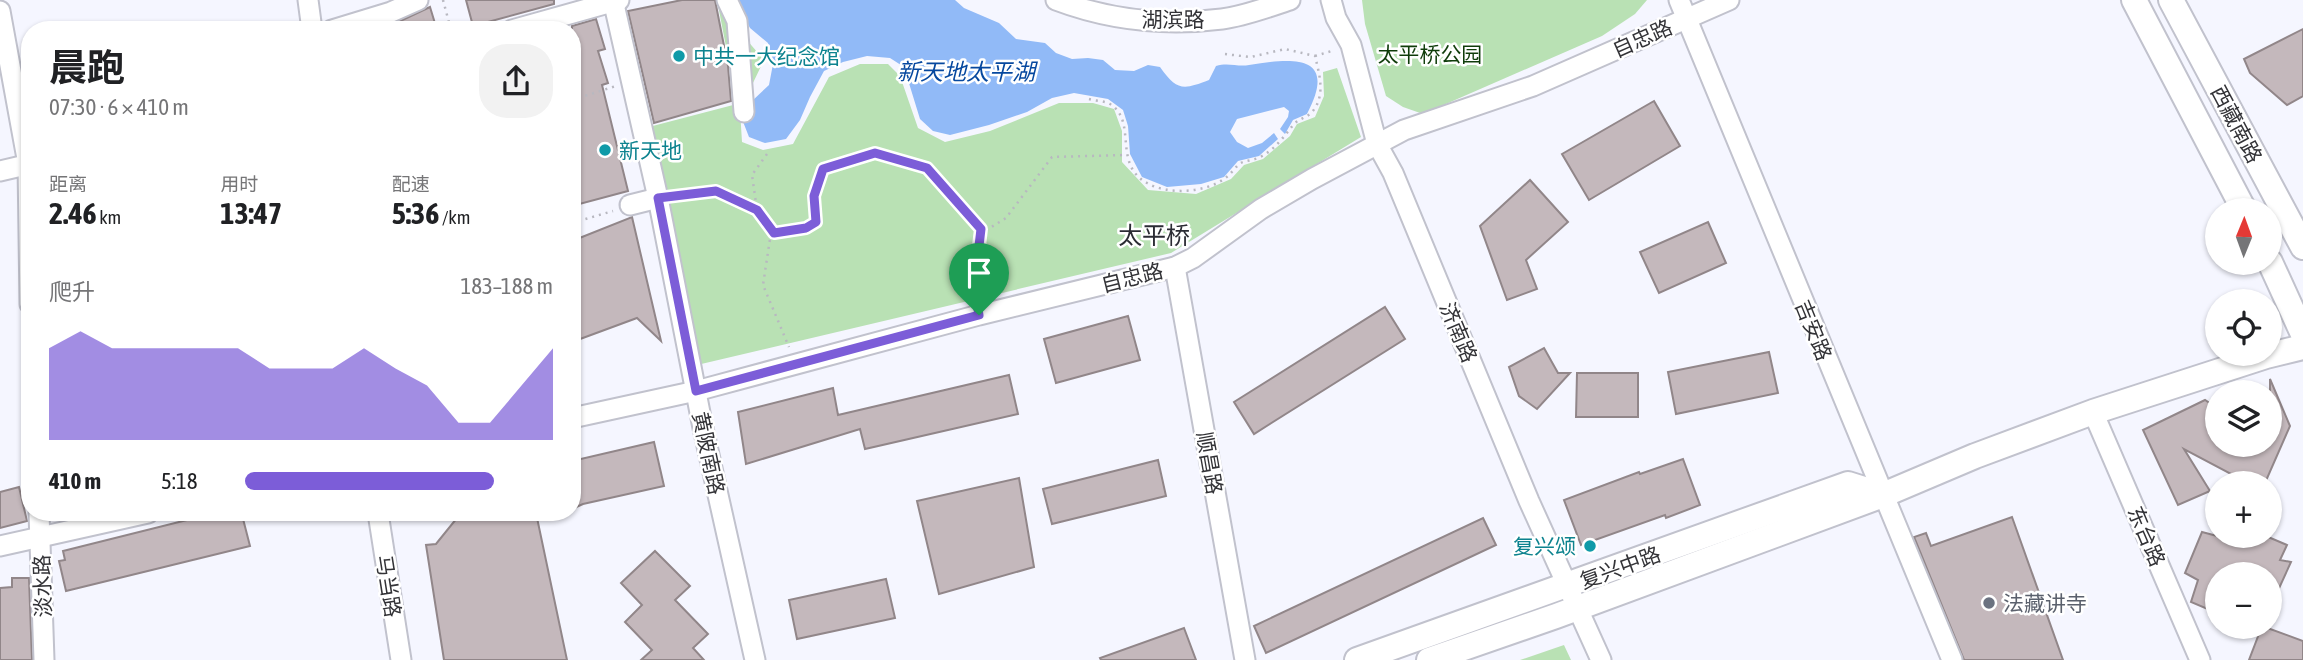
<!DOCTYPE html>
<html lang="zh">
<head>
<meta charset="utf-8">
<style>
  body { margin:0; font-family:"Asap Condensed","Noto Sans SC",sans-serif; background:#f2f2f2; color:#202124; height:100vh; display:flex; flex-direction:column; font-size:26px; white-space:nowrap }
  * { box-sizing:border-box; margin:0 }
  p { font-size:23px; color:#757577 }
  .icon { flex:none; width:38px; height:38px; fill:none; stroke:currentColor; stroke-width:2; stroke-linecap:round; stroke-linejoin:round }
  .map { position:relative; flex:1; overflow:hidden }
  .sheet { position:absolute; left:21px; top:21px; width:560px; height:500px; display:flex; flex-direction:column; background:#fff; border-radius:28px; box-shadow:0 2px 5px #0004 }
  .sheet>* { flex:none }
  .needle { width:46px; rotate:1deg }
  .controls { position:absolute; left:2205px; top:198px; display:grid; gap:14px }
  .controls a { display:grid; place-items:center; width:77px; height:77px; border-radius:50%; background:#fff; box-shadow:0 2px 5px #0004; font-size:35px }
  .pin { position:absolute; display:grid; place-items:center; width:60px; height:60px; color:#fff; margin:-72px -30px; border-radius:50% 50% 50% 0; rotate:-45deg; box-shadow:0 0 7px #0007 }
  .pin .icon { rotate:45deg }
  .round { display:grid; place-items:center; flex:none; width:74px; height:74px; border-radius:28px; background:#f2f2f2 }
  .summary { display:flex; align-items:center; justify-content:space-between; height:119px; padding:0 28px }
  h1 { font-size:38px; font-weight:700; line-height:52px }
  .stats { display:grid; grid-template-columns:repeat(3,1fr); gap:10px; height:119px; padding:7px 28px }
  .stats div { display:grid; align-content:center }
  .stats b { font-size:30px; font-weight:700 }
  .stats small { font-size:19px; font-weight:400 }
  .stats p { font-size:19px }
  .chart { height:196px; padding:14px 28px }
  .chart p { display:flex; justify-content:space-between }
  .chart svg { width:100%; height:126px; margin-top:7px; fill:#7c5dd8; opacity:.7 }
  ul { padding:0 28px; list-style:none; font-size:23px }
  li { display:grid; grid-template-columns:112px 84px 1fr; align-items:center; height:52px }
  li i { height:18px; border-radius:9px; background:#7c5dd8 }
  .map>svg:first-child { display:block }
</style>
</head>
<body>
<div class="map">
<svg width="2303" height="660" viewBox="0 0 2303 660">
  <rect width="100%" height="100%" fill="#f5f6ff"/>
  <!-- green -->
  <g fill="#b9e1b4">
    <polygon points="717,0 723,0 746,39 764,60 740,110 742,142 763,150 793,144 829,77 860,64 888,64 900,76 918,128 945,142 990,131 1059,103 1093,103 1114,109 1122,131 1122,162 1148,190 1196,194 1231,179 1244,165 1263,159 1290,136 1297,124 1315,117 1324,96 1323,72 1337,68 1361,137 1171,253 697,365 645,128 737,104"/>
    <polygon points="1362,0 1647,0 1635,14 1602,36 1423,114 1403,107 1386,96 1365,24"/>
    <polygon points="1564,645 1571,660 1520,660"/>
  </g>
  <!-- water -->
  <path fill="#91baf7" d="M 735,0 L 955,0 L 964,8 L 999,23 L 1016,39 L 1045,43 L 1056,53 L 1072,59 L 1088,58 L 1103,60 L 1115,70 L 1134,71 L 1148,65 L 1160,67 C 1177,91 1183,90 1209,80 L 1216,66 C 1228,62 1237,67 1249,65 C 1292,58 1339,53 1307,114 L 1293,120 L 1285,134 L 1280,129 L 1288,117 L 1289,111 L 1284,107 L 1237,119 L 1230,132 L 1237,142 L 1248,148 L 1262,143 L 1274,133 L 1278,139 L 1259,156 L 1238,161 L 1224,177 L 1201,184 L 1167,187 L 1142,177 L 1130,154 L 1128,126 L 1123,110 L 1108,99 L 1074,93 L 1052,98 L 1027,112 L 989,125 L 950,135 L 933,131 L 920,119 L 904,67 L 890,58 L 867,56 L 843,62 L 824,71 L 810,97 L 800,120 L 786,139 L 765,143 L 749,137 L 742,119 L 752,101 L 769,85 L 773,64 L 768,43 L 750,28 Z"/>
  <!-- building -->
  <g fill="#c4b8bc" stroke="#918689" stroke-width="2">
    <polygon points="466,0 554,0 554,4 473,26"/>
    <polygon points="682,0 715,0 728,66 731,101 654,123 628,11"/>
    <polygon points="430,7 437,30 375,30 396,23"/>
    <polygon points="596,19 605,49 598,51 608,83 602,85 628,191 572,206 572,26"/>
    <polygon points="2303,29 2303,96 2287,105 2250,73 2244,59"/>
    <polygon points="1654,101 1680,146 1589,200 1562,154"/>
    <polygon points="1530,180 1568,222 1526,260 1537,289 1507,300 1480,226"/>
    <polygon points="632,217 661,341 637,318 572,342 572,241"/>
    <polygon points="1708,222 1726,263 1659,293 1640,252"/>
    <polygon points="1385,307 1405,339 1254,434 1234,402"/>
    <polygon points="1128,316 1140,360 1056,383 1044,339"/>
    <polygon points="1544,348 1558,373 1570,373 1537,409 1519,396 1509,367"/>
    <polygon points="1769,352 1778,393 1676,414 1668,372"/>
    <polygon points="1577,373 1638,373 1638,417 1576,417"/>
    <polygon points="1009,375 1018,414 865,449 860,429 746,464 738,412 833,388 838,415"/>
    <polygon points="2270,379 2290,426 2265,483 2248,483 2184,449 2210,491 2178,505 2143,430 2205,400 2217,408 2217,444 2270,444"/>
    <polygon points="654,442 664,486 583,504 572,509 572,461"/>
    <polygon points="1683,459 1700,505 1666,518 1665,515 1581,545 1564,500 1639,472 1640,474"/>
    <polygon points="1158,460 1166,496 1052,524 1043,489"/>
    <polygon points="1019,478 1034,567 939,594 917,501"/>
    <polygon points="19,487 27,521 0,528 0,492"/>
    <polygon points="215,513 235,513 236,516 242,515 250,546 66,591 59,561 65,560 63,551"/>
    <polygon points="461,513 536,513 567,660 444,660 426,545 436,544"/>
    <polygon points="2012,517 2063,660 1964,660 1914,537 1926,533 1931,546"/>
    <polygon points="1483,518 1496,545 1266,653 1254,626"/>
    <polygon points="2202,532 2217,536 2266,536 2287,545 2280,560 2291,562 2270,608 2270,574 2217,574 2217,613 2191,602 2198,580 2185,573"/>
    <polygon points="655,551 690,586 675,600 708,634 693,648 704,660 641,660 652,650 625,622 642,605 621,583"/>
    <polygon points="12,578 29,578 32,660 0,660 0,588 12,587"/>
    <polygon points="886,579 895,618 797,639 789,600"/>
    <polygon points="2262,626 2303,641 2303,660 2249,660"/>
    <polygon points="1184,628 1196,660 1101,660 1100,658"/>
  </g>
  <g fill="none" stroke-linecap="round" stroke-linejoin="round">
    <defs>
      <g id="minor">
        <polyline points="308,0 312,30"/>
        <polyline points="613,0 658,198 703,428 755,660"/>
        <polyline points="727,0 737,21 744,112"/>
        <path d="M 1056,0 C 1109,20 1166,26 1222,19 C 1245,16 1268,7 1290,0"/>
        <polyline points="1331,0 1336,18 1351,45 1377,144 1393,173 1529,501 1601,660"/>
        <polyline points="1679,0 1952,660"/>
        <polyline points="0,11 28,164 30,304"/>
        <polyline points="332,30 391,12 418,0"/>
        <polyline points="512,30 619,0"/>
        <polyline points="0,171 30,164"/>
        <polyline points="630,205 658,198"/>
        <polyline points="1175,267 1245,660"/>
        <polyline points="2093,412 2200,660"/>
        <polyline points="572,418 696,391 979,315 1175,267 1193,258 1261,209 1312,179 1404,130 1533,86 1729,0"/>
        <polyline points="39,513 44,660"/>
        <polyline points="378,513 401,660"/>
        <polyline points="0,546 148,513"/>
      </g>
      <g id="major">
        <polyline points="2134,0 2244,210"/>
        <polyline points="2171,0 2303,247"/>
        <polyline points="2270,262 2303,334"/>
        <polyline points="1357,660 1848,484 1883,495"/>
        <polyline points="1429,660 1556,616 1883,495 1975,456 2093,412 2266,356 2303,347"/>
      </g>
    </defs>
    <!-- minor casing -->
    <use href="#minor" stroke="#c1c2cd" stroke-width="23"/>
    <!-- major casing -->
    <use href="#major" stroke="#c1c2cd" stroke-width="28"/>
    <!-- path -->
    <g stroke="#b8b8c0" stroke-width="2.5" stroke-dasharray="2 5" stroke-linecap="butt">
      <polyline points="443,0 451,30"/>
      <polyline points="1315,56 1335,50"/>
      <path d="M 1089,99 C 1096,101 1105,101 1110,104 C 1138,121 1112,164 1147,183 C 1168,195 1204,193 1224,179 C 1230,175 1234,169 1239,164 C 1245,160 1253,161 1260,157 C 1275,150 1284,136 1294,124 C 1301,117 1309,118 1315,108 C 1325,92 1319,73 1315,56 L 1285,49 L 1251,57 L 1224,54"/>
      <polyline points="572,100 616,86"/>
      <polyline points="767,154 752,175 757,210 774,233 770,239 763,285 789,347"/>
      <polyline points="674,196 716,191 757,210"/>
      <polyline points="572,223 613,211"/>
      <polyline points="774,233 806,228 816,222 814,196 823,169 875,153 927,168 981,229 978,262 973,288 975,296"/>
      <polyline points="980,234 1006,218 1052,157 1126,155"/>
    </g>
    <!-- minor -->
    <use href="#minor" stroke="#fff" stroke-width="19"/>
    <!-- major -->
    <use href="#major" stroke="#fff" stroke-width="24"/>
  </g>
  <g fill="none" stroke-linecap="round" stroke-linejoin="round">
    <defs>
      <polygon id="route" points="875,153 927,168 981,229 974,288 979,315 696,391 658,198 716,191 757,210 774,233 806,228 816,222 814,196 823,169"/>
    </defs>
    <!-- route casing -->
    <use href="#route" stroke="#fff" stroke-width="14"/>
    <!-- route -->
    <use href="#route" stroke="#7c5dd8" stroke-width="9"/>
  </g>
  <!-- markers -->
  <g fill="#0f9aa8" stroke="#fff" stroke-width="2.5">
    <circle cx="679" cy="56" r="7"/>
    <circle cx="605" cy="150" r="7"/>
    <circle cx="1590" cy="546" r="7"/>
  </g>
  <circle fill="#6b7280" stroke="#fff" stroke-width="2.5" cx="1989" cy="603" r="7"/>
  <g text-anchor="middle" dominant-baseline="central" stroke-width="5" stroke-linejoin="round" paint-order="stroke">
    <!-- street labels -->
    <g font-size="21" fill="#333337" stroke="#fff">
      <text x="1173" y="19">湖滨路</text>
      <text transform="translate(1642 38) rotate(-24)">自忠路</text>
      <text transform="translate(2237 124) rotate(62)">西藏南路</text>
      <text transform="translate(1132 277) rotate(-14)">自忠路</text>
      <text transform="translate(1814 330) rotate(68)">吉安路</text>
      <text transform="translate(1459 332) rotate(67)">济南路</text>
      <text transform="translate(709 453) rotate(78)">黄陂南路</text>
      <text transform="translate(1210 463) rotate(80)">顺昌路</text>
      <text transform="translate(2147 536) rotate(67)">东台路</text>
      <text transform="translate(1620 567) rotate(-20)">复兴中路</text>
      <text transform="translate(42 586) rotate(-92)">淡水路</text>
      <text transform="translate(389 586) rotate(81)">马当路</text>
    </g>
    <!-- park labels -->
    <g font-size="21" fill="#0f3c0a" stroke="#fff">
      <text x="1430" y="54">太平桥公园</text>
    </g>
    <!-- culture labels -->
    <g font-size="21" fill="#0d838f" stroke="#fff" text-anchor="start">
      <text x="693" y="56">中共一大纪念馆</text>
      <text x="619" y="150">新天地</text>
      <text x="1576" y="546" text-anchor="end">复兴颂</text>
    </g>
    <!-- worship labels -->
    <g font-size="21" fill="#5b616d" stroke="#fff" text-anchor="start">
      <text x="2003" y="603">法藏讲寺</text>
    </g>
    <!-- water labels -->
    <g font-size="23" font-style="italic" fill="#06489f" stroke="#fff">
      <text x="966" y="72">新天地太平湖</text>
    </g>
    <!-- quarter labels -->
    <g font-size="24" fill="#2b2c34" stroke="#fff">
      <text x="1154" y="235">太平桥</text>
    </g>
  </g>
</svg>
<div class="controls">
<a><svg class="needle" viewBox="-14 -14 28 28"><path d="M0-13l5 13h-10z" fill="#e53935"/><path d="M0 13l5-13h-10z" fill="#757577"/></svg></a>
<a><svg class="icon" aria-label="locate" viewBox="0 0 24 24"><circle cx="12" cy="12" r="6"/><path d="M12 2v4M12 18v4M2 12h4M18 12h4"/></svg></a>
<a><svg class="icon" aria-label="layers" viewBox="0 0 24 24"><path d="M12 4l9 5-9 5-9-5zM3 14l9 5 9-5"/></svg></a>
<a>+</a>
<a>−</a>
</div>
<div class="pin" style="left:979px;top:315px;background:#1e9e55"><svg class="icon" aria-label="arrive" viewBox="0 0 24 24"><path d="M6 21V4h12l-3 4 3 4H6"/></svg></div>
<section class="sheet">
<div class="summary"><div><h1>晨跑</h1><p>07:30 · 6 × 410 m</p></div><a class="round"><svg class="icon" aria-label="share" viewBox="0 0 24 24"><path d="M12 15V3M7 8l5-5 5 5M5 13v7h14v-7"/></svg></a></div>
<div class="stats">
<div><p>距离</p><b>2.46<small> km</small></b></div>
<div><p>用时</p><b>13:47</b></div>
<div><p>配速</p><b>5:36<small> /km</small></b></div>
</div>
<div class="chart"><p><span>爬升</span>183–188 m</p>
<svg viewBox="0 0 160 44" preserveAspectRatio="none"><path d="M0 44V12L10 6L20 12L30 12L40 12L50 12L60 12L70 19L80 19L90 19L100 12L110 19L120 25L130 38L140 38L150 25L160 12V44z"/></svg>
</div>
<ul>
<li><b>410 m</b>5:18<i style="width:81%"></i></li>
</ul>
</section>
</div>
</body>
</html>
